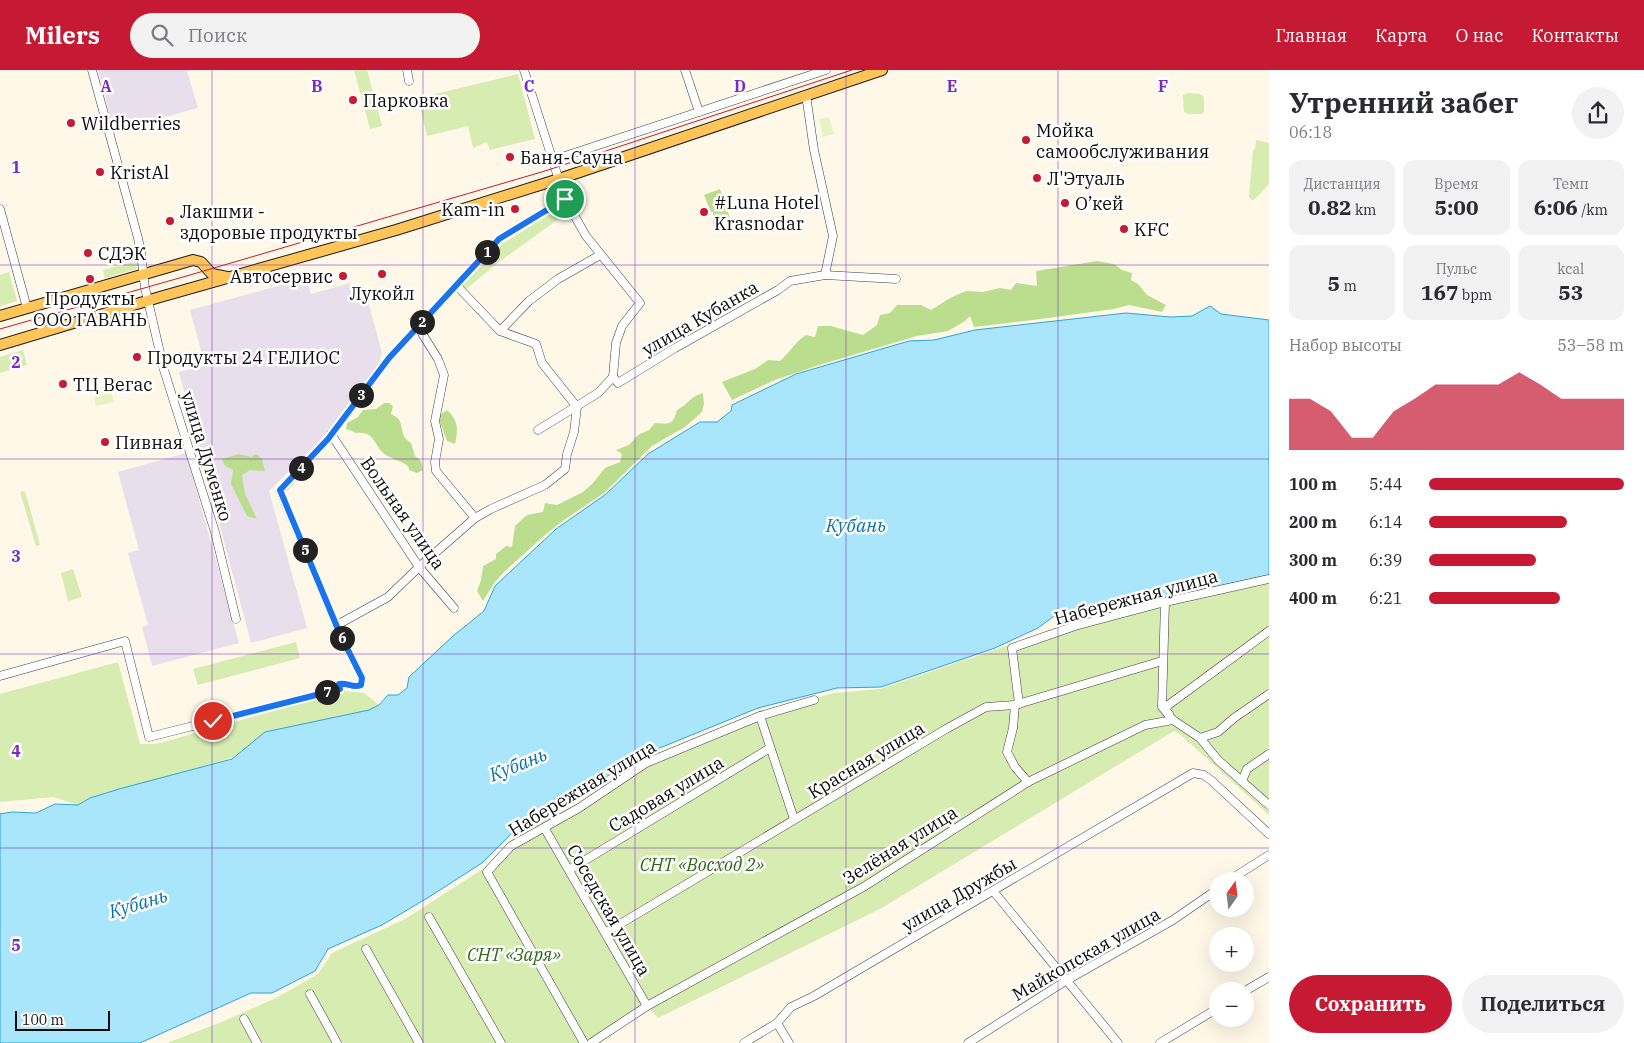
<!DOCTYPE html>
<html lang="ru">
<head>
<meta charset="utf-8">
<style>
  body { margin:0; font-family:"IBM Plex Serif",serif; background:#f2f2f3; color:#2b2b33; height:100vh; display:flex; flex-direction:column; font-size:19px; white-space:nowrap }
  * { box-sizing:border-box; margin:0 }
  p { font-size:16px; color:#7c7c81 }
  .icon { flex:none; width:28px; height:28px; fill:none; stroke:currentColor; stroke-width:2; stroke-linecap:round; stroke-linejoin:round }
  .map { position:relative; flex:1; overflow:hidden }
  .panel { display:flex; flex-direction:column; background:#fff; width:375px }
  .panel>* { flex:none }
  .needle { width:32px; rotate:14deg }
  .tools { position:absolute; left:1209px; top:802px; display:grid; gap:10px }
  .tools a { display:grid; place-items:center; width:45px; height:45px; border-radius:50%; background:#fff; box-shadow:0 5px 20px #0002; font-size:25px }
  .scale { position:absolute; left:15px; bottom:12px; width:95px; box-sizing:border-box; padding-left:5px; border:2px solid #0b0b0b; border-top:0; font-size:14px; line-height:18px; white-space:nowrap; color:#0b0b0b; -webkit-text-stroke:4px #fff; paint-order:stroke }
  .pin { position:absolute; display:grid; place-items:center; width:42px; height:42px; color:#fff; margin:-21px; border:2px solid #fff; border-radius:50%; box-shadow:0 1px 5px #0007 }
  .km { position:absolute; width:25px; height:25px; margin:-12px; border-radius:50%; background:#222; color:#fff; font-size:14px; line-height:25px; text-align:center }
  .round { display:grid; place-items:center; flex:none; width:52px; height:52px; border-radius:26px; background:#f2f2f3 }
  .headline { display:flex; align-items:center; justify-content:space-between; height:85px; padding:0 20px }
  h1 { font-size:28px; font-weight:800; line-height:38px }
  .stats { display:grid; grid-template-columns:repeat(3,1fr); gap:8px; height:85px; padding:5px 20px }
  .stats div { display:grid; align-content:center; border-radius:12px; background:#f2f2f3; text-align:center }
  .stats b { font-size:21px; font-weight:800 }
  .stats small { font-size:14px; font-weight:400 }
  .stats p { font-size:14px }
  .chart { height:140px; padding:10px 20px }
  .chart p { display:flex; justify-content:space-between }
  .chart svg { width:100%; height:90px; margin-top:5px; fill:#c61933; opacity:.7 }
  .cta { display:flex; gap:10px; margin-top:auto; padding:10px 20px }
  .cta a { flex:1; height:58px; border-radius:30px; background:#c61933; color:#fff; font-size:20px; font-weight:800; line-height:58px; text-align:center }
  .cta a+a { background:#f2f2f3; color:#2b2b33 }
  ul { padding:0 20px; list-style:none; font-size:16px }
  li { display:grid; grid-template-columns:80px 60px 1fr; align-items:center; height:38px }
  li i { height:12px; border-radius:6px; background:#c61933 }
  header { display:flex; align-items:center; gap:30px; box-sizing:border-box; height:70px; padding:0 25px; background:#c61933; color:#fff }
  header strong { font-size:24px }
  nav { display:flex; gap:28px; margin-inline-start:auto; font-size:18px }
  .search { width:350px; height:45px; background:#f2f2f3; display:flex; align-items:center; gap:12px; box-sizing:border-box; padding:0 18px; border-radius:28px; color:#7c7c81; font-size:19px }
  main { display:flex; flex:1; min-height:0 }
  .map>svg:first-child { display:block }
</style>
</head>
<body>
<header>
<strong>Milers</strong>
<div class="search"><svg class="icon" aria-label="search" viewBox="0 0 24 24"><circle cx="10" cy="10" r="6"/><path d="M15 15l6 6"/></svg>Поиск</div>
<nav><a>Главная</a><a>Карта</a><a>О нас</a><a>Контакты</a></nav>
</header>
<main>
<div class="map">
<svg width="1269" height="973" viewBox="0 0 1269 973">
  <rect width="100%" height="100%" fill="#fff8e9"/>
  <!-- industrial -->
  <g fill="#e9deeb">
    <polygon points="98,0 191,0 187,1 198,38 114,61"/>
    <polygon points="307,208 311,224 350,213 352,219 364,216 382,283 377,298 332,359 269,421 307,558 251,573 179,302 205,295 190,240"/>
    <polygon points="186,383 239,573 152,596 142,557 148,555 128,483 139,480 118,402"/>
  </g>
  <!-- green -->
  <g fill="#d6ecb0">
    <polygon points="354,0 367,0 382,56 370,59"/>
    <polygon points="518,4 535,69 490,80 487,72 473,78 468,56 427,66 418,28"/>
    <polygon points="1188,23 1200,24 1204,27 1204,42 1202,44 1188,44 1184,42 1183,25"/>
    <polygon points="1256,70 1269,73 1269,114 1255,129 1252,130 1249,127 1253,80 1255,79"/>
    <polygon points="563,136 567,143 499,192 465,220 460,215 502,174"/>
    <polygon points="136,188 139,194 136,199 105,208 103,200 132,192"/>
    <polygon points="9,202 17,231 0,236 0,205"/>
    <polygon points="23,280 27,295 0,303 0,287"/>
    <polygon points="25,421 40,475 36,476 20,422"/>
    <polygon points="73,499 82,527 68,531 61,503"/>
    <polygon points="1269,506 1269,745 1181,665 1174,661 880,839 658,948 650,939 645,942 599,973 167,973 224,951 276,928 318,904 332,883 405,849 483,799 518,764 587,729 616,707 646,688 763,642 834,623 880,619 1074,553"/>
    <polygon points="296,572 300,588 198,615 193,599"/>
    <polygon points="118,592 140,674 156,674 345,621 364,623 379,635 369,640 265,662 233,687 178,704 119,719 90,728 78,735 53,727 0,732 0,624"/>
  </g>
  <!-- forest -->
  <g fill="#bbde8e">
    <polygon points="720,119 730,148 713,154 713,142 711,142 704,125"/>
    <path d="M 1097,191 L 1114,194 L 1122,200 L 1132,203 L 1131,210 L 1138,214 L 1147,225 L 1166,235 L 1162,242 L 1129,235 L 1114,239 L 1033,250 L 974,257 L 970,246 L 965,251 L 948,261 L 917,266 L 816,296 L 775,310 L 732,330 L 722,312 L 755,299 L 768,290 L 780,291 C 790,282 795,272 806,265 L 815,267 L 818,256 L 831,256 L 863,265 L 877,255 L 880,245 L 890,243 L 897,235 L 921,235 L 931,240 L 952,227 L 966,221 L 983,222 L 1000,218 L 1011,220 L 1016,213 L 1037,216 L 1036,201 Z"/>
    <path d="M 703,323 L 704,334 L 702,342 L 685,357 L 652,376 L 604,423 L 564,450 L 545,465 L 506,500 L 495,512 L 483,531 L 477,521 L 481,510 L 483,496 L 496,489 L 496,484 L 506,476 L 512,477 L 515,456 L 527,445 L 543,442 L 545,433 L 557,435 L 583,422 L 592,414 L 605,398 L 620,392 L 622,384 L 616,380 L 629,375 L 638,365 L 649,360 L 655,353 C 670,354 673,355 677,340 C 689,334 689,327 703,323 Z"/>
    <path d="M 384,333 L 389,333 L 393,336 L 391,344 C 408,351 396,364 411,373 L 415,386 L 421,391 L 423,400 L 417,403 L 409,400 L 408,396 C 401,391 393,389 386,385 C 373,376 376,360 355,363 L 352,361 L 346,359 L 347,353 L 358,347 L 363,340 L 376,339 Z"/>
    <path d="M 447,340 C 459,351 458,360 455,374 L 447,371 L 438,346 Z"/>
    <polygon points="239,384 251,387 256,384 262,389 265,401 250,400 242,405 245,424 257,449 247,446 231,414 233,400 225,396 222,389"/>
  </g>
  <!-- pitch -->
  <g fill="#e7f3c3">
    <polygon points="829,47 834,64 823,67 819,49"/>
    <polygon points="111,322 114,332 96,336 94,327"/>
  </g>
  <!-- water -->
  <polygon fill="#a9e5fb" stroke="#2aa5d8" points="1210,236 1221,244 1269,250 1269,505 1133,535 1057,544 1038,558 995,578 881,617 837,618 758,638 640,686 583,721 515,760 482,793 429,827 382,855 328,879 315,901 272,923 251,923 140,973 0,973 0,744 12,742 36,743 55,734 78,735 90,728 119,719 232,689 265,662 369,640 379,635 388,625 398,625 407,618 409,607 453,566 484,541 495,516 556,459 606,424 648,384 700,352 717,352 731,341 732,335 796,304 909,271 934,270 975,260 1126,243 1170,247 1192,246"/>
  <g fill="none" stroke-linecap="round" stroke-linejoin="round">
    <defs>
      <g id="minor">
        <polyline points="92,0 138,168 141,183 145,218 164,300 215,462 236,549"/>
        <polyline points="407,0 409,11"/>
        <polyline points="524,0 565,129 586,166 640,233 622,256 616,273 613,307"/>
        <polyline points="685,0 699,42"/>
        <polyline points="806,25 814,80 833,166 825,205"/>
        <polyline points="553,90 826,0"/>
        <polyline points="0,139 27,238"/>
        <polyline points="418,257 438,289 444,305 435,351 439,369 435,392 436,401 475,448"/>
        <polyline points="500,261 529,231 558,209 600,185"/>
        <polyline points="538,360 598,323 613,307 618,313 675,278 778,220 790,211 825,205 896,209"/>
        <polyline points="331,364 419,497 454,538"/>
        <polyline points="1165,532 1162,637 1173,650 1200,668 1218,690 1269,735"/>
        <polyline points="337,555 388,527 419,497 475,448 491,439 545,415 565,399 567,384 574,362 577,337 542,293 536,274 500,261 456,215"/>
        <path d="M 0,606 L 125,571 L 149,667 L 340,619 L 339,614 C 347,612 353,619 361,615 L 362,608 L 340,564 L 280,421 L 328,369 L 389,288 L 499,169 L 565,129"/>
        <polyline points="1019,634 1012,578 1075,556 1165,532 1269,509"/>
        <polyline points="1015,635 1013,658 1007,682 1015,697 1028,712"/>
        <polyline points="1169,644 1166,641 1167,636 1269,561"/>
        <polyline points="760,646 794,749"/>
        <polyline points="1200,668 1218,662 1234,648 1269,624"/>
        <polyline points="1242,711 1247,699 1269,684"/>
        <polyline points="545,759 647,936"/>
        <polyline points="569,800 770,678"/>
        <polyline points="1228,811 1269,785"/>
        <polyline points="994,822 1118,973"/>
        <polyline points="429,847 501,973"/>
        <polyline points="605,863 946,659 986,637 1015,635 1162,591"/>
        <polyline points="366,879 419,973"/>
        <polyline points="1245,921 1269,907"/>
        <polyline points="310,924 337,973"/>
        <polyline points="244,949 257,973"/>
        <polyline points="777,953 789,973"/>
        <polyline points="584,973 487,802 511,776 579,738 646,693 760,646 814,630"/>
        <polyline points="591,973 647,936 865,816 1028,712 1145,655 1173,650"/>
        <polyline points="744,973 777,953 791,937 814,926 1193,703 1204,705 1212,711 1269,764"/>
        <polyline points="968,973 1067,910 1173,850 1218,819"/>
        <polyline points="1160,973 1218,938"/>
      </g>
      <g id="major">
        <polyline points="0,246 193,190 201,192 212,204 227,207"/>
        <polyline points="0,275 160,227 396,160 559,109 882,0"/>
      </g>
    </defs>
    <!-- minor casing -->
    <use href="#minor" stroke="#3e3e3e" stroke-width="9"/>
    <!-- major casing -->
    <use href="#major" stroke="#1c1c1c" stroke-width="12"/>
    <!-- minor -->
    <use href="#minor" stroke="#fff" stroke-width="8"/>
    <!-- major -->
    <use href="#major" stroke="#ffc559" stroke-width="10"/>
    <!-- tram -->
    <polyline stroke="#c61933" stroke-width="1" points="0,259 190,205 545,101 852,0"/>
  </g>
  <g fill="none" stroke-linecap="round" stroke-linejoin="round">
    <defs>
      <path id="route" d="M 213,651 L 340,619 L 339,614 C 347,612 353,619 361,615 L 362,608 L 340,564 L 280,420 L 328,369 L 389,288 L 499,169 L 565,129"/>
    </defs>
    <!-- route casing -->
    <use href="#route" stroke="#fff" stroke-width="10"/>
    <!-- route -->
    <use href="#route" stroke="#1a73e8" stroke-width="6"/>
  </g>
  <!-- grid -->
  <path fill="none" stroke="#7b2cbf" stroke-width="1" stroke-opacity="0.55" d="M 212,0 L 212,973M 423,0 L 423,973M 635,0 L 635,973M 846,0 L 846,973M 1058,0 L 1058,973M 0,195 L 1269,195M 0,389 L 1269,389M 0,584 L 1269,584M 0,778 L 1269,778"/>
  <!-- markers -->
  <g fill="#c61933" stroke="#fff" stroke-width="2">
    <circle cx="353" cy="30" r="5"/>
    <circle cx="71" cy="53" r="5"/>
    <circle cx="1026" cy="70" r="5"/>
    <circle cx="510" cy="87" r="5"/>
    <circle cx="100" cy="102" r="5"/>
    <circle cx="1037" cy="108" r="5"/>
    <circle cx="1065" cy="133" r="5"/>
    <circle cx="515" cy="139" r="5"/>
    <circle cx="704" cy="142" r="5"/>
    <circle cx="170" cy="151" r="5"/>
    <circle cx="1124" cy="159" r="5"/>
    <circle cx="88" cy="183" r="5"/>
    <circle cx="382" cy="204" r="5"/>
    <circle cx="343" cy="206" r="5"/>
    <circle cx="90" cy="209" r="5"/>
    <circle cx="137" cy="287" r="5"/>
    <circle cx="63" cy="314" r="5"/>
    <circle cx="105" cy="372" r="5"/>
  </g>
  <g text-anchor="middle" dominant-baseline="central" stroke-width="5" stroke-linejoin="round" paint-order="stroke">
    <!-- poi labels -->
    <g font-size="18" fill="#0b0b0b" stroke="#fff" text-anchor="start">
      <text x="363" y="30">Парковка</text>
      <text x="81" y="53">Wildberries</text>
      <text x="1036" y="60">Мойка<tspan x="1036" dy="21">самообслуживания</tspan></text>
      <text x="520" y="87">Баня-Сауна</text>
      <text x="110" y="102">KristAl</text>
      <text x="1047" y="108">Л'Этуаль</text>
      <text x="714" y="132">#Luna Hotel<tspan x="714" dy="21">Krasnodar</tspan></text>
      <text x="1075" y="133">О’кей</text>
      <text x="505" y="139" text-anchor="end">Kam-in</text>
      <text x="180" y="141">Лакшми -<tspan x="180" dy="21">здоровые продукты</tspan></text>
      <text x="1134" y="159">KFC</text>
      <text x="98" y="183">СДЭК</text>
      <text x="333" y="206" text-anchor="end">Автосервис</text>
      <text x="382" y="223" text-anchor="middle">Лукойл</text>
      <text x="90" y="228" text-anchor="middle">Продукты<tspan x="90" dy="21">ООО ГАВАНЬ</tspan></text>
      <text x="147" y="287">Продукты 24 ГЕЛИОС</text>
      <text x="73" y="314">ТЦ Вегас</text>
      <text x="115" y="372">Пивная</text>
    </g>
    <!-- street labels -->
    <g font-size="18" fill="#0b0b0b" stroke="#fff">
      <text transform="translate(700 248) rotate(-30)">улица Кубанка</text>
      <text transform="translate(207 386) rotate(73)">улица Думенко</text>
      <text transform="translate(403 443) rotate(55)">Вольная улица</text>
      <text transform="translate(1136 527) rotate(-15)">Набережная улица</text>
      <text transform="translate(866 690) rotate(-31)">Красная улица</text>
      <text transform="translate(582 718) rotate(-31)">Набережная улица</text>
      <text transform="translate(666 724) rotate(-31)">Садовая улица</text>
      <text transform="translate(900 775) rotate(-32)">Зелёная улица</text>
      <text transform="translate(959 824) rotate(-30)">улица Дружбы</text>
      <text transform="translate(609 840) rotate(60)">Соседская улица</text>
      <text transform="translate(1086 884) rotate(-30)">Майкопская улица</text>
    </g>
    <!-- park labels -->
    <g font-size="18" font-style="italic" fill="#306717" stroke="#fff">
      <text x="702" y="794">СНТ «Восход 2»</text>
      <text x="514" y="884">СНТ «Заря»</text>
    </g>
    <!-- water labels -->
    <g font-size="19" font-style="italic" fill="#0b73a6" stroke="#fff">
      <text x="856" y="455">Кубань</text>
      <text transform="translate(518 694) rotate(-22)">Кубань</text>
      <text transform="translate(138 833) rotate(-17)">Кубань</text>
    </g>
  </g>
  <g font-size="16" text-anchor="middle" font-weight="bold" fill="#7b2cbf" stroke="#fff" stroke-width="5" stroke-linejoin="round" paint-order="stroke">
    <text x="106" y="22">A</text>
    <text x="317" y="22">B</text>
    <text x="529" y="22">C</text>
    <text x="740" y="22">D</text>
    <text x="952" y="22">E</text>
    <text x="1163" y="22">F</text>
    <text x="16" y="103">1</text>
    <text x="16" y="298">2</text>
    <text x="16" y="492">3</text>
    <text x="16" y="687">4</text>
    <text x="16" y="881">5</text>
  </g>
</svg>
<div class="tools">
<a><svg class="needle" viewBox="-14 -14 28 28"><path d="M0-13l5 13h-10z" fill="#e53935"/><path d="M0 13l5-13h-10z" fill="#7c7c81"/></svg></a>
<a>+</a>
<a>−</a>
</div>
<div class="scale">100 m</div>
<div class="pin" style="left:565px;top:129px;background:#1e9e55"><svg class="icon" aria-label="arrive" viewBox="0 0 24 24"><path d="M6 21V4h12l-3 4 3 4H6"/></svg></div>
<div class="pin" style="left:213px;top:651px;background:#d93025"><svg class="icon" aria-label="check" viewBox="0 0 24 24"><path d="M5 12l5 5 9-10"/></svg></div>
<b class="km" style="left:487px;top:182px">1</b>
<b class="km" style="left:422px;top:252px">2</b>
<b class="km" style="left:361px;top:325px">3</b>
<b class="km" style="left:301px;top:398px">4</b>
<b class="km" style="left:305px;top:480px">5</b>
<b class="km" style="left:342px;top:568px">6</b>
<b class="km" style="left:327px;top:622px">7</b>
</div>
<section class="panel">
<div class="headline"><div><h1>Утренний забег</h1><p>06:18</p></div><a class="round"><svg class="icon" aria-label="share" viewBox="0 0 24 24"><path d="M12 15V3M7 8l5-5 5 5M5 13v7h14v-7"/></svg></a></div>
<div class="stats">
<div><p>Дистанция</p><b>0.82<small> km</small></b></div>
<div><p>Время</p><b>5:00</b></div>
<div><p>Темп</p><b>6:06<small> /km</small></b></div>
</div>
<div class="stats">
<div><b>5<small> m</small></b></div>
<div><p>Пульс</p><b>167<small> bpm</small></b></div>
<div><p>kcal</p><b>53</b></div>
</div>
<div class="chart"><p><span>Набор высоты</span>53–58 m</p>
<svg viewBox="0 0 160 44" preserveAspectRatio="none"><path d="M0 44V19L10 19L20 25L30 38L40 38L50 25L60 19L70 12L80 12L90 12L100 12L110 6L120 12L130 19L140 19L150 19L160 19V44z"/></svg>
</div>
<ul>
<li><b>100 m</b>5:44<i style="width:100%"></i></li>
<li><b>200 m</b>6:14<i style="width:71%"></i></li>
<li><b>300 m</b>6:39<i style="width:55%"></i></li>
<li><b>400 m</b>6:21<i style="width:67%"></i></li>
</ul>
<div class="cta"><a>Сохранить</a><a>Поделиться</a></div>
</section>
</main>
</body>
</html>
